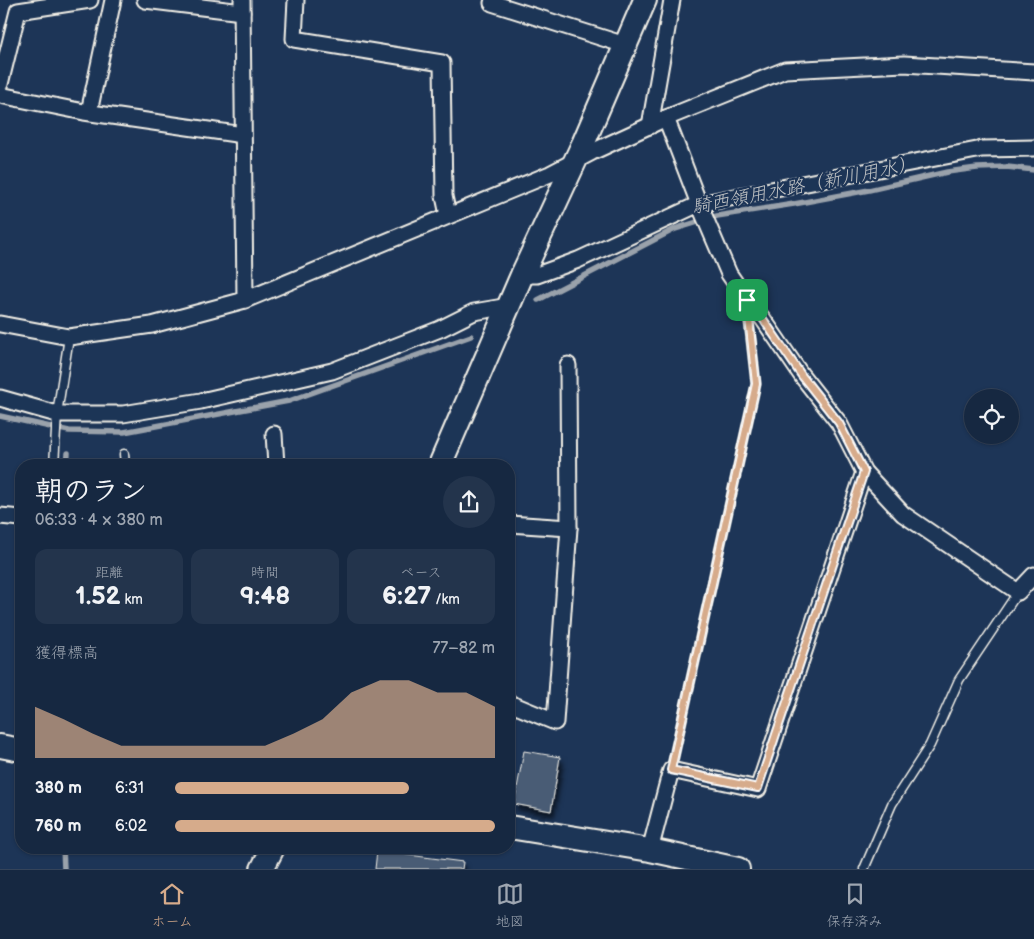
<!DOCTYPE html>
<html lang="ja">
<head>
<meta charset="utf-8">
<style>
  body { margin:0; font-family:"Balsamiq Sans","Klee One",sans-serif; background:#23344c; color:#f1f3f6; height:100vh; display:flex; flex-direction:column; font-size:19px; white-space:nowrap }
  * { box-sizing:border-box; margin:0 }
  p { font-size:16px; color:#9ea6b1 }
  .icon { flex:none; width:28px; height:28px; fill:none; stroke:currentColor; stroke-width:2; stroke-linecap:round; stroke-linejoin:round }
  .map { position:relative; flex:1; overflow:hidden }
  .drawer { position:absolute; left:15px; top:459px; width:500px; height:395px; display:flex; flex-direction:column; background:#162841; border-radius:20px; box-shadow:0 1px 4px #0004,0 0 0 1px #35445a }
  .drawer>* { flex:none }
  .tools { position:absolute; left:964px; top:389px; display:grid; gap:10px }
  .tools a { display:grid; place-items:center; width:55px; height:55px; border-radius:50%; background:#162841; box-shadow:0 1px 4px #0004,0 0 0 1px #35445a; font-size:25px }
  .pin { position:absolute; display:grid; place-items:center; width:42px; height:42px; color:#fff; margin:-21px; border-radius:10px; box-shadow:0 2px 8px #0006 }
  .round { display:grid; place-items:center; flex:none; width:52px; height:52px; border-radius:26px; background:#23344c }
  .summary { display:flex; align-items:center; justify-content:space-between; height:85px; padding:0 20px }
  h1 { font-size:28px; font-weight:800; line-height:38px }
  .stats { display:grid; grid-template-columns:repeat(3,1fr); gap:8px; height:85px; padding:5px 20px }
  .stats div { display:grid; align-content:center; border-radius:12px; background:#23344c; text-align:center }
  .stats b { font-size:25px; font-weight:800 }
  .stats small { font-size:14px; font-weight:400 }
  .stats p { font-size:14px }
  .chart { height:140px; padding:10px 20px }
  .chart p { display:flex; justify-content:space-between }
  .chart svg { width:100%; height:90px; margin-top:5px; fill:#d6ab8b; opacity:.7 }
  ul { padding:0 20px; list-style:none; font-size:16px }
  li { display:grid; grid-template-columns:80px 60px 1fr; align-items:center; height:38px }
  li i { height:12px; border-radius:6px; background:#d6ab8b }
  .tab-bar { display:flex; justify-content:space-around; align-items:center; height:70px; border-top:1px solid #35445a; background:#162841; font-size:14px; color:#9ea6b1 }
  .tab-bar a { display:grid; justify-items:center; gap:2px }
  .tab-bar .on { color:#d6ab8b }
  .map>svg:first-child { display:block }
</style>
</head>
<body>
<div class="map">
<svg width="1034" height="869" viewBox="0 0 1034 869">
  <defs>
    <filter id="shadow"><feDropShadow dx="3" dy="5.5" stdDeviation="2.5" flood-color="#0009"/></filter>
  </defs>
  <rect width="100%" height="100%" fill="#1d3557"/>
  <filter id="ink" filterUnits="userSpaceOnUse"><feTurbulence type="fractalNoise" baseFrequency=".02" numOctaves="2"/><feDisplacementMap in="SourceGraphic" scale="10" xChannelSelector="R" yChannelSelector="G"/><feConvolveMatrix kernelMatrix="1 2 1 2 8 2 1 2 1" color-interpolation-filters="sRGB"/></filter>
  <g filter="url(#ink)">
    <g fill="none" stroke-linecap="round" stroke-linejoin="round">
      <!-- stream -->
      <g stroke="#9aa2ab" stroke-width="5.5">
        <polyline points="538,300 675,229 717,216 794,204 869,190 947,172 977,168 1007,167 1034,170"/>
        <polyline points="0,416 69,431 124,432 289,401 471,336"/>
        <polyline points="67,465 68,453"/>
        <polyline points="63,848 64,869"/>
      </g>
    </g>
    <!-- building -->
    <g fill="#485b74" stroke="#f4f1e8" filter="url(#shadow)">
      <polygon points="524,751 560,757 551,811 514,804"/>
      <polygon points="377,851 463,862 462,869 375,869"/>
    </g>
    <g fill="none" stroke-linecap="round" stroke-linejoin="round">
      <defs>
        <g id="lane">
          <polyline points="124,454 125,465"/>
          <polyline points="54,465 57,414 69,337"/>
          <polyline points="671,770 756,384 747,304"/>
          <polyline points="864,869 892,804 930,745 959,680 1018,592"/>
        </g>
        <g id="street">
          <polyline points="145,0 242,12"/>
          <polyline points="242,0 245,300"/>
          <polyline points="296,0 294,39 442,63 444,196 448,215"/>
          <polyline points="493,0 492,3 625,45"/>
          <polyline points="0,84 18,11 90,0"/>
          <polyline points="0,95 84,112 243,135"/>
          <polyline points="89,112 113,0"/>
          <polyline points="666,118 699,204 729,274 747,300 763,319 802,376 839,423 864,472 903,514 1018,592 1034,575"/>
          <polyline points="650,126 672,0"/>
          <polyline points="522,275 537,275 578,260 699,204 982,149 1034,148"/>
          <polyline points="0,324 69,337 152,325 245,300 550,174 592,152 666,118 785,70 904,64 1034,72"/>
          <polyline points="0,398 57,414 123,414 201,401 332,371 440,329 474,312 509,306"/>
          <polyline points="274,434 276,465"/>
          <polyline points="0,516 21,518"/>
          <polyline points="509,524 569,528"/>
          <polyline points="509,703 555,722 569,528 568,365"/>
          <polyline points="650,850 671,770 758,789 864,472"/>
        </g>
        <g id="secondary">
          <polyline points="440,465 522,275 583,144 645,0"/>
          <polyline points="0,746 21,750"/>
          <polyline points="509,827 650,850 738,869"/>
          <polyline points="262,869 273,848"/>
        </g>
      </defs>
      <!-- lane casing -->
      <use href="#lane" stroke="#f4f1e8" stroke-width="11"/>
      <!-- street casing -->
      <use href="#street" stroke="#f4f1e8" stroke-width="19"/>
      <!-- secondary casing -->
      <use href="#secondary" stroke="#f4f1e8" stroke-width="26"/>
      <!-- lane -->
      <use href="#lane" stroke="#1d3557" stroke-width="8"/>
      <!-- street -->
      <use href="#street" stroke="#1d3557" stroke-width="15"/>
      <!-- secondary -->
      <use href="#secondary" stroke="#1d3557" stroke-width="22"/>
    </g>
  </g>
  <g fill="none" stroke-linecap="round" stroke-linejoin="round" filter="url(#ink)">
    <defs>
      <polygon id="route" points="747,300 763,319 802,376 839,423 864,472 758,788 671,770 756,384"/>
    </defs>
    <!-- route casing -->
    <use href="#route" stroke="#fff" stroke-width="10"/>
    <!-- route -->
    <use href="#route" stroke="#d6ab8b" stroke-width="6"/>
  </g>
  <g text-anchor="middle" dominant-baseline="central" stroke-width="4.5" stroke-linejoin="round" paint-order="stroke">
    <!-- water labels -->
    <g font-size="19" font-style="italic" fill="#c0c3c4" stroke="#1d3557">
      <text transform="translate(804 186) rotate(-11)">騎西領用水路（新川用水）</text>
    </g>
  </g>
</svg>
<div class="tools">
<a><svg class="icon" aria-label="locate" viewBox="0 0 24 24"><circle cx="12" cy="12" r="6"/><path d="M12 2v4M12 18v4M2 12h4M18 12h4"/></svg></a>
</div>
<div class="pin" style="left:747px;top:300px;background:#1e9e55"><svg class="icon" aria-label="arrive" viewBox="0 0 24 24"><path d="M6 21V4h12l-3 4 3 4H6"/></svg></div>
<section class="drawer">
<div class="summary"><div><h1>朝のラン</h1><p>06:33 · 4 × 380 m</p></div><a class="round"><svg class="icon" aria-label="share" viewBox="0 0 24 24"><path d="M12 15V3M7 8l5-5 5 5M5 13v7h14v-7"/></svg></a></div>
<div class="stats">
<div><p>距離</p><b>1.52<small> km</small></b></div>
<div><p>時間</p><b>9:48</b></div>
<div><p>ペース</p><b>6:27<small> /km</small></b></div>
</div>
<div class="chart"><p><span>獲得標高</span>77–82 m</p>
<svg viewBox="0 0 160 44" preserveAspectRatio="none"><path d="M0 44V19L10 25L20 32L30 38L40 38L50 38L60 38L70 38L80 38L90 32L100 25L110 12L120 6L130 6L140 12L150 12L160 19V44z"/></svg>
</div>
<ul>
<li><b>380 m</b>6:31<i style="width:73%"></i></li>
<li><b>760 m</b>6:02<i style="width:100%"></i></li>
</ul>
</section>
</div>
<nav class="tab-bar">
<a class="on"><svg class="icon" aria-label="home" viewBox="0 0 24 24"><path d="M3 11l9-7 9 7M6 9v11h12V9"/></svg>ホーム</a>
<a><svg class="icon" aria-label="map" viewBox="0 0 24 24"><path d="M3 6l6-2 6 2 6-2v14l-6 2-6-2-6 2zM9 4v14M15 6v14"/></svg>地図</a>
<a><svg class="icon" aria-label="saved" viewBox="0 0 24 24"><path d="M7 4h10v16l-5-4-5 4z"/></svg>保存済み</a>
</nav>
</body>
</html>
